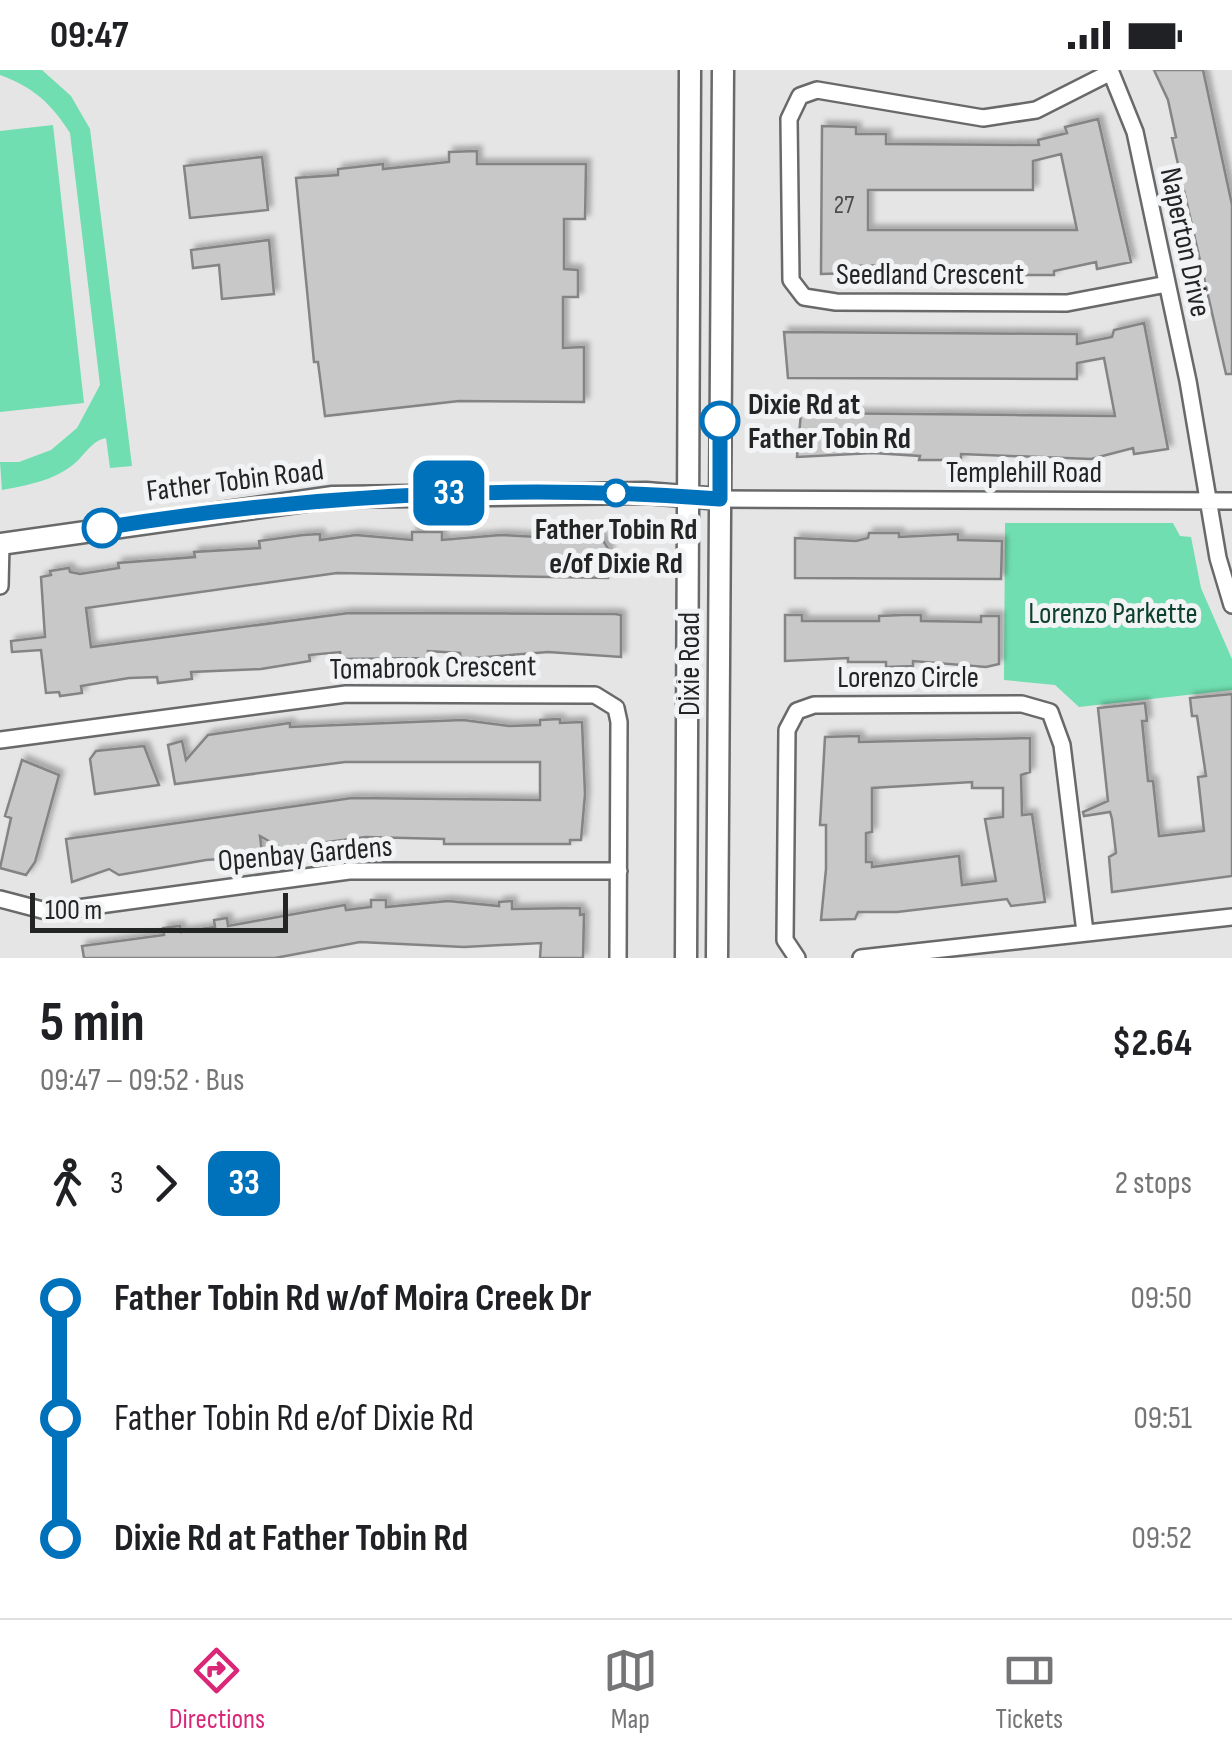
<!DOCTYPE html>
<meta charset="utf-8">
<style>
body{margin:0;font-family:"Sofia Sans Condensed",sans-serif;background:#f6f6f6;color:#202124;height:100vh;display:flex;flex-direction:column;font-size:38px;white-space:nowrap}
*{box-sizing:border-box;margin:0}
p{font-size:32px;color:#757577}
.icon{flex:none;width:55px;height:55px;fill:none;stroke:currentColor;stroke-width:2;stroke-linecap:round;stroke-linejoin:round}
.map{position:relative;height:888px;overflow:hidden}
.details{display:flex;flex-direction:column;background:#fff;flex:1}
.details>*{flex:none}
.badge{padding:0 20px;border-radius:15px;font-size:35px;line-height:65px}
.scale{position:absolute;left:30px;bottom:25px;width:258px;box-sizing:border-box;padding-left:10px;border:5px solid #232424;border-top:0;font-size:28px;line-height:35px;white-space:nowrap;color:#232424;-webkit-text-stroke:8px #f2f3f4;paint-order:stroke}
.map>.badge{position:absolute;translate:-50% -50%;box-shadow:0 0 0 5px #fff}
.legs{display:flex;align-items:center;gap:15px;height:110px;padding:0 40px;font-size:32px}
.legs p{margin-inline-start:auto}
.head{display:flex;align-items:center;justify-content:space-between;height:170px;padding:0 40px}
h1{font-size:55px;font-weight:700;line-height:75px}
ul{padding:0 40px;list-style:none}
li{display:flex;align-items:center;gap:35px;height:120px;font-size:38px}
li i{display:grid;place-items:center;width:15px;height:100%;margin:0 12px;background:currentColor}
li i::after{content:'';width:25px;height:25px;margin:-12px;border:8px solid;border-radius:50%;background:#fff}
li p{margin-inline-start:auto}
li:first-child i{background:linear-gradient(#0000 50%,currentColor 0)}
li:last-child i{background:linear-gradient(currentColor 50%,#0000 0)}
.status{display:flex;justify-content:space-between;align-items:center;height:70px;padding:0 50px;background:#fff;direction:ltr}
.status svg{height:28px;fill:currentColor}
.dock{display:flex;justify-content:space-around;align-items:center;height:140px;border-top:2px solid #e0e0e0;background:#fff;font-size:28px;color:#757577}
.dock a{display:grid;justify-items:center;gap:5px}
.dock .current{color:#db2777}
.map>svg:first-child{display:block}
.green{fill:#70deb0}
.building{fill:#c9c8c9;stroke:#858485;stroke-width:2.5;fill-rule:evenodd;filter:url(#shadow)}
.lines{fill:none;stroke-linecap:round;stroke-linejoin:round}
.street-casing{stroke:#68696a;stroke-width:20}
.secondary-casing{stroke:#68696a;stroke-width:25}
.street{stroke:#fff;stroke-width:15}
.secondary{stroke:#fff;stroke-width:20}
.line-1-casing{stroke:#fff;stroke-width:22}
.line-1{stroke:#0072bc;stroke-width:15}
.stop-1-dot{fill:#fff;stroke:#0072bc;stroke-width:5}
.labels{text-anchor:middle;stroke-width:10;stroke-linejoin:round;paint-order:stroke}
.number-label{font-size:25px;fill:#4c4d4d}
.street-label{font-size:30px;fill:#232424;stroke:#f2f3f4}
.stop-label{font-size:30px;font-weight:bold;fill:#232424;stroke:#f2f3f4;text-anchor:start}
.park-label{font-size:30px;fill:#0d402d;stroke:#f2f3f4}
</style>
<div class="status"><b>09:47</b><svg viewBox="0 0 49 12"><path d="M0 12V9h3v3zM5 12V6h3v6zM10 12V3h3v9zM15 12V0h3v12zM26 1h20v11H26zM47 4h2v5h-2z"/></svg></div>
<div class="map">
<svg width="1232" height="888" viewBox="0 0 1232 888">
<defs>
<filter id="shadow"><feDropShadow dx="4.5" dy="-4.5" stdDeviation="2.5" flood-color="#0004"/></filter>
</defs>
<rect width="100%" height="100%" fill="#e5e5e6"/>
<path class="green" d="M0 0H42L71 26 90 59 132 396 110 398 106 368C91 371 85 385 74 394 53 411 28 415 2 420L0 392H19L51 380 77 358 100 315 70 63C51 33 33 17 0 5Z
M53 55 84 333 0 342V61Z
M1005 453H1173L1180 466 1191 467 1201 518 1232 589V620L1079 637 1055 615 1004 610Z"/>
<path class="building" d="M1154 0H1203L1232 135V304H1226L1172 68 1176 67 1168 30Z
M1098 49 1131 192 1097 199 1096 192 1054 201V205H888V195L855 196V203L821 204 822 56 856 57V64H886V74L1039 75 1038 70 1067 63 1065 57ZM1061 84 1077 160H868V120H1033V91Z
M477 81V94H586L585 149H564V199L578 200V227H563V278L584 277V332L459 331 325 346 318 292H314L296 108 338 105V99L383 94V99L449 92V82Z
M262 87 268 140 190 148 184 96Z
M269 170 274 224 222 229 219 195 193 198 191 180Z
M1144 253 1168 379 1134 384 1133 378 1091 389 961 384V390H919L920 386 873 383 797 387 801 343 1115 346 1104 288 1077 293V309L788 308 784 262 1077 264V274L1112 267 1114 260Z
M412 462H442V470L501 465 594 470 599 464 609 480 608 508 337 503 86 538 91 577 349 543 615 544 621 545V587L548 582 461 589 460 583 428 581V588L341 589 340 582 309 585 310 591 261 599 191 602 192 609 158 613 157 607 129 608 81 616 82 623 60 626 59 622 46 623 41 580 12 582 11 571 45 567 41 507 51 505 50 501 69 498 70 502 80 504 119 498 118 493 195 487 194 482 260 478 259 471 303 465 320 464V470L356 465 412 470Z
M869 463H899V467L958 464V470L1002 471 1001 509 795 508V468L856 471 868 468Z
M785 545H802V551H879V546L903 545H921V551L981 552V546H999V594L986 597 913 591V596L886 597V592H848V588L785 591Z
M1232 624V806L1112 822 1109 787 1116 783 1112 749 1110 742 1084 746 1083 742 1108 731 1098 638 1145 633 1147 651H1142L1148 711H1153L1159 766 1204 761 1198 707 1206 706 1197 646H1192L1190 628Z
M560 649V653L582 652 585 724 581 770H570V774H444V769L366 767 281 778 260 766 262 783 249 787 206 790 119 805 109 799 72 812 66 769 352 728 540 730V692H345L175 714 168 675 182 671 186 690 208 665 290 653V657L463 650 509 656 540 655V650Z
M859 666V672L1030 668V702L1021 705 1022 745 1032 744 1045 832 1011 836 1007 829 897 842H858L855 849 821 850 826 799V755H820L825 667ZM972 712V718H1003V747L985 749 996 811 962 815 959 786 872 797V792H866V763L872 762V718Z
M144 676 159 715 95 724 90 689 96 681Z
M22 690 59 705 35 792 26 805 0 798 11 748 5 746Z
M371 830H386V837L448 831 499 836V832L512 831V839L580 838V845L584 844 583 888H540L541 873 464 877 360 872 275 888H84L82 876 164 865 163 858 180 856 181 862 215 857 214 850 227 848 228 856 345 835 346 840 371 837Z"/>
<g class="lines">
<g class="street-casing">
<path id="street" d="M1110 0 1135 62 1188 311 1218 488 1232 535
M1111 2 1036 40 983 48 817 20 800 26 789 49 791 210 804 227 836 232 1067 233 1167 214
M720 429 1232 431
M0 516 1 474
M0 670 346 624 595 625 616 638 619 652 618 888
M0 829 46 841 63 840 349 801H619
M797 888 785 870 787 660 797 641 814 635 1022 634 1050 642 1062 675 1085 862
M861 888 1232 847"/>
</g>
<g class="secondary-casing">
<path id="secondary" d="M0 474 333 427 646 423 720 429
M686 888 690 0
M717 888 723 0"/>
</g>
<use href="#street" class="street"/>
<use href="#secondary" class="secondary"/>
</g>
<g class="lines">
<g class="line-1-casing">
<path id="line-1" d="M102 458C307 425 512 413 720 429V351"/>
</g>
<use href="#line-1" class="line-1"/>
</g>
<g class="stop-1-dot">
<circle cx="720" cy="351" r="18"/>
<circle cx="616" cy="423" r="12"/>
<circle cx="102" cy="458" r="18"/>
</g>
<g class="labels">
<g class="number-label">
<text x="844" y="143">27</text>
</g>
<g class="street-label">
<text transform="translate(1186 172) rotate(78)" y="10">Naperton Drive</text>
<text x="930" y="214">Seedland Crescent</text>
<text x="1024" y="412">Templehill Road</text>
<text transform="translate(235 410) rotate(-7)" y="10">Father Tobin Road</text>
<text transform="translate(689 594) rotate(-90)" y="10">Dixie Road</text>
<text transform="translate(433 597) rotate(-1)" y="10">Tomabrook Crescent</text>
<text x="908" y="617">Lorenzo Circle</text>
<text transform="translate(305 783) rotate(-5)" y="10">Openbay Gardens</text>
</g>
<g class="stop-label">
<text x="748" y="344">Dixie Rd at<tspan x="748" dy="34">Father Tobin Rd</tspan></text>
<text x="616" y="469" text-anchor="middle">Father Tobin Rd<tspan x="616" dy="34">e/of Dixie Rd</tspan></text>
</g>
<g class="park-label">
<text x="1113" y="553">Lorenzo Parkette</text>
</g>
</g>
</svg>
<div class="scale">100 m</div>
<b class="badge" style="left:449px;top:423px;background:#0072bc;color:#fff">33</b>
</div>
<section class="details">
<div class="head"><div><h1>5 min</h1><p>09:47 – 09:52 · Bus</p></div><b>$2.64</b></div>
<div class="legs"><svg class="icon" aria-label="walk" viewBox="0 0 24 24"><circle cx="13" cy="4" r="2"/><path d="M13 8l-2 6 4 7M11 14l-3 7M7 12l3-4h3l4 4"/></svg>3<svg class="icon" aria-label="forward" viewBox="0 0 24 24"><path d="M9 5l7 7-7 7"/></svg><b class="badge" style="background:#0072bc;color:#fff">33</b><p>2 stops</p></div>
<ul>
<li><i style="color:#0072bc"></i><b>Father Tobin Rd w/of Moira Creek Dr</b><p>09:50</p></li>
<li><i style="color:#0072bc"></i><span>Father Tobin Rd e/of Dixie Rd</span><p>09:51</p></li>
<li><i style="color:#0072bc"></i><b>Dixie Rd at Father Tobin Rd</b><p>09:52</p></li>
</ul>
</section>
<nav class="dock">
<a class="current"><svg class="icon" aria-label="directions" viewBox="0 0 24 24"><path d="M12 3l9 9-9 9-9-9zM9 14v-3h6M13 9l2 2-2 2"/></svg>Directions</a>
<a><svg class="icon" aria-label="map" viewBox="0 0 24 24"><path d="M3 6l6-2 6 2 6-2v14l-6 2-6-2-6 2zM9 4v14M15 6v14"/></svg>Map</a>
<a><svg class="icon" aria-label="tickets" viewBox="0 0 24 24"><path d="M3 7h18v10H3zM15 7v10"/></svg>Tickets</a>
</nav>
